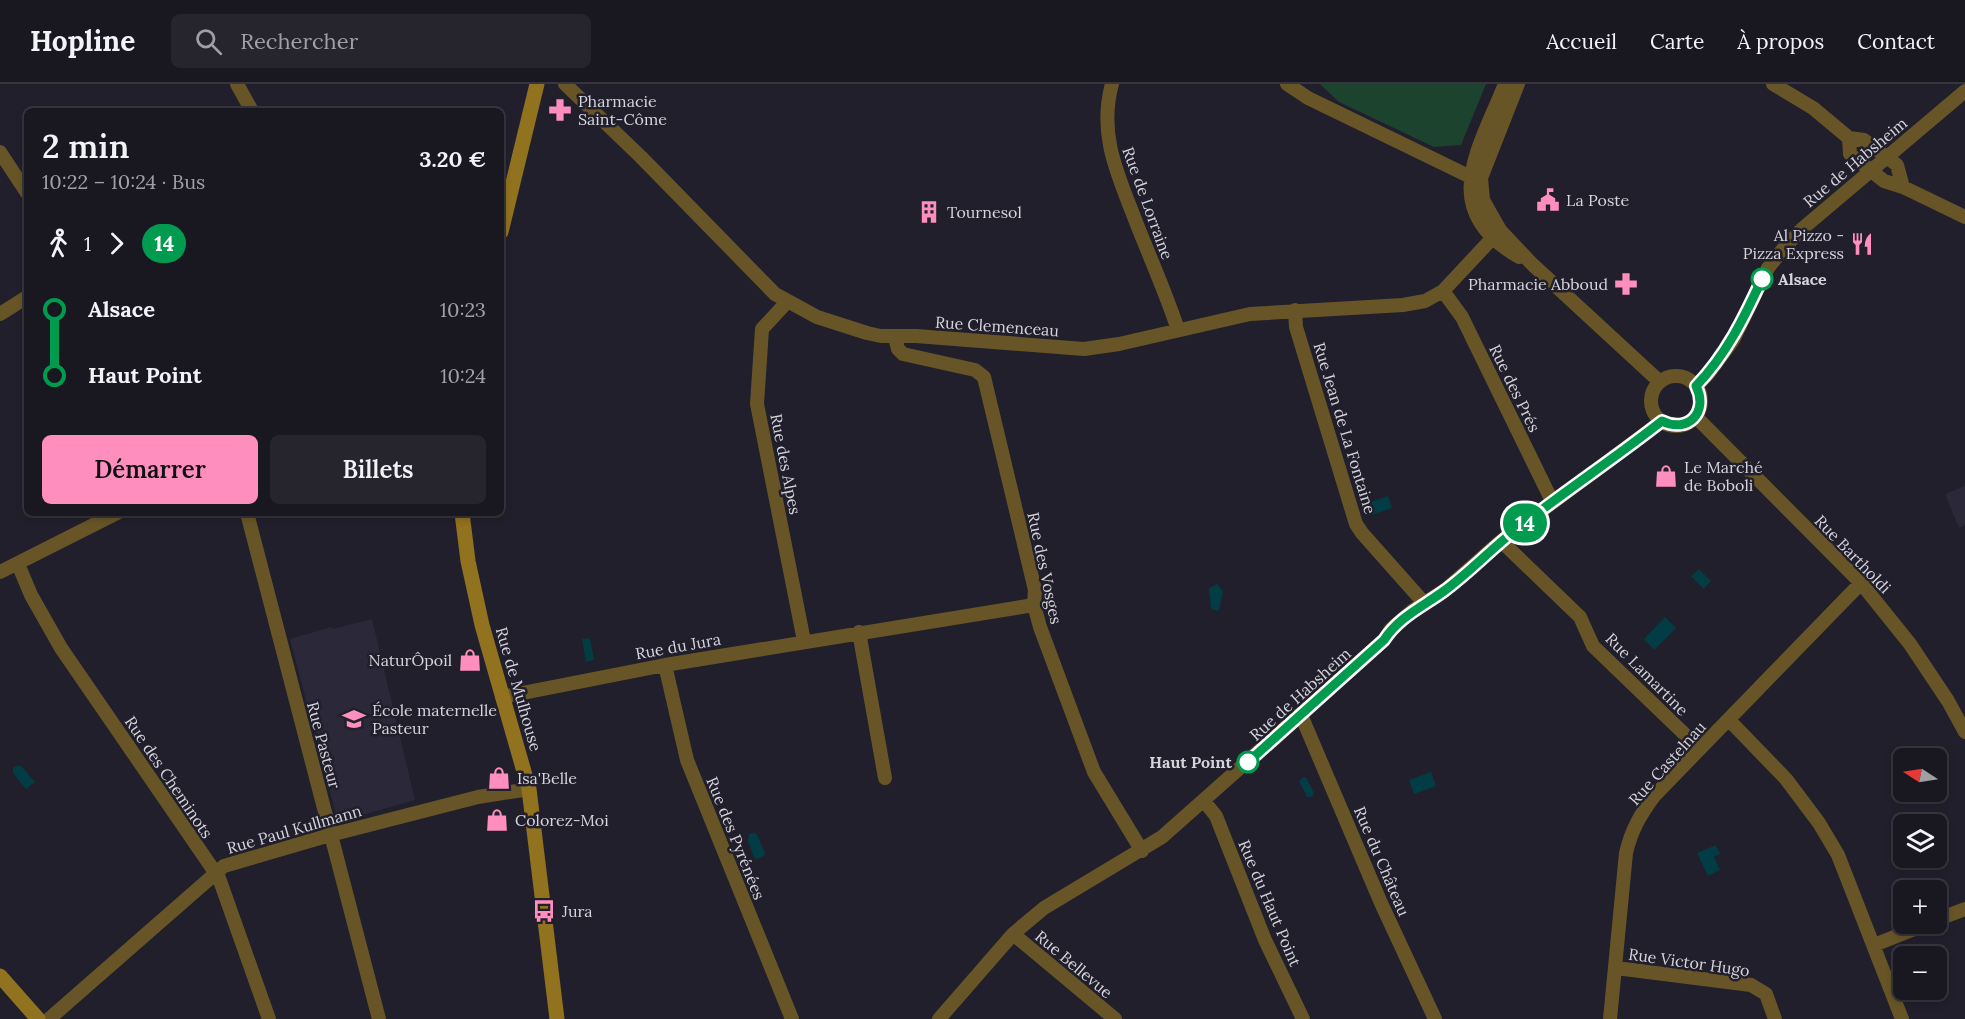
<!DOCTYPE html>
<html lang="fr">
<meta charset="utf-8">
<style>
body{margin:0;font-family:Lora,serif;background:#26242d;color:#f1f3f6;height:100vh;display:flex;flex-direction:column;font-size:22px;white-space:nowrap}
*{box-sizing:border-box;margin:0}
p{font-size:20px;color:#9f9fa5}
.icon{flex:none;width:33px;height:33px;fill:none;stroke:currentColor;stroke-width:2;stroke-linecap:round;stroke-linejoin:round}
.map{position:relative;flex:1;overflow:hidden}
.drawer{position:absolute;left:24px;top:24px;width:480px;height:408px;display:flex;flex-direction:column;background:#191720;border-radius:9px;box-shadow:0 3px 9px #0003,0 0 0 2px #37363e}
.drawer>*{flex:none}
.badge{padding:0 12px;border-radius:20px;font-size:21px;line-height:39px}
.needle{width:39px;rotate:282deg}
.tools{position:absolute;left:1893px;top:664px;display:grid;gap:12px}
.tools a{display:grid;place-items:center;width:54px;height:54px;border-radius:9px;background:#191720;box-shadow:0 3px 9px #0003,0 0 0 2px #37363e;font-size:30px}
.map>.badge{position:absolute;translate:-50% -50%;box-shadow:0 0 0 3px #fff}
.legs{display:flex;align-items:center;gap:9px;height:66px;padding:0 18px;font-size:20px}
.legs p{margin-inline-start:auto}
.head{display:flex;align-items:center;justify-content:space-between;height:102px;padding:0 18px}
h1{font-size:33px;font-weight:600;line-height:45px}
.cta{display:flex;gap:12px;margin-top:auto;padding:12px 18px}
.cta a{flex:1;height:69px;border-radius:9px;background:#fd8ebe;color:#111;font-size:24px;font-weight:600;line-height:69px;text-align:center}
.cta a+a{background:#26242d;color:#f1f3f6}
ul{padding:0 18px;list-style:none}
li{display:flex;align-items:center;gap:21px;height:66px;font-size:22px}
li i{display:grid;place-items:center;width:9px;height:100%;margin:0 8px;background:currentColor}
li i::after{content:'';width:15px;height:15px;margin:-8px;border:4px solid;border-radius:50%;background:#191720}
li p{margin-inline-start:auto}
li:first-child i{background:linear-gradient(#0000 50%,currentColor 0)}
li:last-child i{background:linear-gradient(currentColor 50%,#0000 0)}
header{display:flex;align-items:center;gap:36px;box-sizing:border-box;height:84px;padding:0 30px;background:#191720;border-bottom:2px solid #37363e}
header strong{font-size:28px}
nav{display:flex;gap:33px;margin-inline-start:auto;font-size:21px}
.search{width:420px;height:54px;background:#26242d;display:flex;align-items:center;gap:15px;box-sizing:border-box;padding:0 21px;border-radius:9px;color:#9f9fa5;font-size:22px}
.map>svg:first-child{display:block}
.built{fill:#2a2839}
.green{fill:#1c432e}
.water{fill:#023d45}
.lines{fill:none;stroke-linecap:round;stroke-linejoin:round}
.street{stroke:#685527;stroke-width:14}
.secondary{stroke:#91721f;stroke-width:15}
.line-1-casing{stroke:#fff;stroke-width:14}
.line-1{stroke:#009b4e;stroke-width:9}
.stop-1-dot{fill:#fff;stroke:#009b4e;stroke-width:3}
.labels{text-anchor:middle;stroke-width:5;stroke-linejoin:round;paint-order:stroke}
.poi-label{font-size:16px;fill:#d5d4dc;stroke:#211f2b;text-anchor:start}
.street-label{font-size:16px;fill:#d5d4dc;stroke:#211f2b}
.stop-label{font-size:16px;font-weight:bold;fill:#d5d4dc;stroke:#211f2b;text-anchor:start}
</style>
<header>
<strong>Hopline</strong>
<div class="search"><svg class="icon" aria-label="search" viewBox="0 0 24 24"><circle cx="10" cy="10" r="6"/><path d="M15 15l6 6"/></svg>Rechercher</div>
<nav><a>Accueil</a><a>Carte</a><a>À propos</a><a>Contact</a></nav>
</header>
<div class="map">
<svg width="1965" height="935" viewBox="0 0 1965 935">
<rect width="100%" height="100%" fill="#211f2b"/>
<path class="built" d="M1965 402V441L1959 444 1945 410Z
M372 535 415 716 338 738 290 555 331 543 333 545Z"/>
<path class="green" d="M1320 0H1486L1461 61 1434 63 1339 18Z"/>
<path class="water" d="M1388 412 1392 424 1372 431 1368 419Z
M1699 485 1711 497 1704 505 1691 492Z
M1217 500 1223 507 1219 527 1211 525 1209 504Z
M1665 533 1676 544 1654 566 1644 555Z
M590 554 594 576 586 578 582 555Z
M16 682H21L35 698 26 705 13 689V684Z
M1431 688 1436 702 1414 710 1409 696Z
M1303 693H1306L1314 709 1312 713H1307L1299 697Z
M754 749 757 751 765 769 764 772 757 775 754 774 748 756 749 750Z
M1716 761 1720 770 1714 773 1720 786 1708 792 1697 769Z"/>
<g class="lines">
<path class="street" d="M237 0 252 27
M565 0 641 73 775 210 817 233 867 249 881 252H916L1084 265 1119 260 1250 230 1403 221 1425 217 1443 207 1500 146
M1112 0C1098 51 1118 91 1136 138 1150 174 1166 209 1178 246
M1287 0 1308 14 1481 98
M1505 0C1478 67 1437 126 1519 173
M1518 0 1481 94 1483 116 1488 125 1500 146 1532 180 1660 298
M1773 0 1813 24 1849 54 1864 56 1897 81 1903 103
M1849 54 1850 70 1884 97 1903 103 1965 133
M0 68 27 109
M1443 207 1462 233 1552 417
M787 218 762 245 757 320 804 557
M1295 226 1296 243 1356 440 1362 449 1425 520
M0 230 27 213
M895 253 898 265 903 270 975 286 984 293 1035 506 1034 521 1040 543 1094 688 1142 767
M1651 317a25 25 0 1 1 50 0a25 25 0 1 1-50 0Z
M1696 302 1708 290 1733 256 1768 184 1783 165 1802 145 1965 7
M1696 333 1861 499 1910 560 1948 617 1965 648
M247 429 379 935
M1501 457 1580 533 1593 562 1700 665
M18 480 31 511 61 564 219 794 269 935
M0 488 117 429
M859 548 885 694
M665 581 687 676 792 935
M502 613 665 581 1034 521
M1301 631 1381 819 1435 935
M1729 636 1786 695 1819 739 1838 771 1902 935
M1204 717 1216 732 1265 856 1303 935
M1936 836 1965 825
M1013 850 1115 935
M1874 861 1927 840
M1616 884 1751 901 1766 910 1775 935
M49 935 224 782 330 751 478 713 529 705
M939 935 1013 850 1044 824 1162 753 1384 556 1391 545 1412 527 1445 506 1501 457 1662 337
M1610 935 1626 769C1631 747 1640 731 1654 712L1861 499"/>
<path class="secondary" d="M501 148 537 0
M462 429 468 477 482 541 529 705 557 935
M0 892 38 935"/>
</g>
<g class="lines">
<g class="line-1-casing">
<path id="line-1" d="M1248 678 1384 556C1399 533 1422 523 1444 507 1470 488 1492 464 1518 444 1565 407 1615 374 1662 337 1688 350 1709 328 1696 302 1726 271 1744 234 1762 195"/>
</g>
<use href="#line-1" class="line-1"/>
</g>
<defs>
<g id="pharmacy-bare" transform="scale(1.8)"><path d="M-2-6h4v4h4v4h-4v4h-4v-4h-4v-4h4Z" fill="#fd8ebe" stroke="#211f2b" stroke-width="2.5" paint-order="stroke"/></g>
<g id="civic-bare" transform="scale(1.8)"><path d="M-.6-6.5H3V-4.5H.6V-3L4-1V1h2V6H-6V1h2V-1L-.6-3ZM-1.2 2.5V6h2.4V2.5Z" fill="#fd8ebe" stroke="#211f2b" stroke-width="2.5" paint-order="stroke"/></g>
<g id="building-bare" transform="scale(1.8)"><path d="M-4-6H4V6H1V3H-1V6H-4ZM-2.5-4.3h1.7v1.8h-1.7ZM.8-4.3h1.7v1.8H.8ZM-2.5-1h1.7V.8h-1.7ZM.8-1h1.7V.8H.8Z" fill="#fd8ebe" stroke="#211f2b" stroke-width="2.5" paint-order="stroke"/></g>
<g id="restaurant-bare" transform="scale(1.8)"><path d="M-5-6h1v4h1v-4h1v4h1v-4h1v5L-1.5 .5V6h-2V.5L-5-1ZM5-6V6H3V1.5H1.5Q1.5-4 5-6Z" fill="#fd8ebe" stroke="#211f2b" stroke-width="2.5" paint-order="stroke"/></g>
<g id="shop-bare" transform="scale(1.8)"><path d="M-5-2.5h2.3a2.7 3.5 0 0 1 5.4 0H5L5.5 6h-11ZM-1.5-2.5h3a1.5 2.3 0 0 0-3 0Z" fill="#fd8ebe" stroke="#211f2b" stroke-width="2.5" paint-order="stroke"/></g>
<g id="school-bare" transform="scale(1.8)"><path d="M0-5L7-2L0 1L-7-2ZM-4 1L0 2.5L4 1V4Q0 6-4 4Z" fill="#fd8ebe" stroke="#211f2b" stroke-width="2.5" paint-order="stroke"/></g>
<g id="bus-bare" transform="scale(1.8)"><path d="M-5-6H5V4H4V6H2V4H-2V6H-4V4H-5ZM-3.5-4V0h7V-4ZM-3.5 1.2v1.5H-2V1.2ZM2 1.2v1.5H3.5V1.2Z" fill="#fd8ebe" stroke="#211f2b" stroke-width="2.5" paint-order="stroke"/></g>
</defs>
<g fill-rule="evenodd">
<use href="#pharmacy-bare" x="560" y="26"/>
<use href="#civic-bare" x="1548" y="116"/>
<use href="#building-bare" x="929" y="128"/>
<use href="#restaurant-bare" x="1862" y="160"/>
<use href="#pharmacy-bare" x="1626" y="200"/>
<use href="#shop-bare" x="1666" y="392"/>
<use href="#shop-bare" x="470" y="576"/>
<use href="#school-bare" x="354" y="635"/>
<use href="#shop-bare" x="499" y="694"/>
<use href="#shop-bare" x="497" y="736"/>
<use href="#bus-bare" x="544" y="827"/>
</g>
<g class="stop-1-dot">
<circle cx="1762" cy="195" r="10"/>
<circle cx="1248" cy="678" r="10"/>
</g>
<g class="labels">
<g class="poi-label">
<text x="578" y="23">Pharmacie<tspan x="578" dy="18">Saint-Côme</tspan></text>
<text x="1566" y="122">La Poste</text>
<text x="947" y="134">Tournesol</text>
<text x="1844" y="157" text-anchor="end">Al Pizzo -<tspan x="1844" dy="18">Pizza Express</tspan></text>
<text x="1608" y="206" text-anchor="end">Pharmacie Abboud</text>
<text x="1684" y="389">Le Marché<tspan x="1684" dy="18">de Boboli</tspan></text>
<text x="452" y="582" text-anchor="end">NaturÔpoil</text>
<text x="372" y="632">École maternelle<tspan x="372" dy="18">Pasteur</tspan></text>
<text x="517" y="700">Isa'Belle</text>
<text x="515" y="742">Colorez-Moi</text>
<text x="562" y="833">Jura</text>
</g>
<g class="street-label">
<text transform="translate(1855 78) rotate(-40)" y="6">Rue de Habsheim</text>
<text transform="translate(1148 119) rotate(70)" y="6">Rue de Lorraine</text>
<text transform="translate(997 242) rotate(4)" y="6">Rue Clemenceau</text>
<text transform="translate(1515 304) rotate(64)" y="6">Rue des Prés</text>
<text transform="translate(1345 344) rotate(73)" y="6">Rue Jean de La Fontaine</text>
<text transform="translate(786 380) rotate(79)" y="6">Rue des Alpes</text>
<text transform="translate(1853 470) rotate(46)" y="6">Rue Bartholdi</text>
<text transform="translate(1045 484) rotate(78)" y="6">Rue des Vosges</text>
<text transform="translate(678 562) rotate(-10)" y="6">Rue du Jura</text>
<text transform="translate(1647 590) rotate(45)" y="6">Rue Lamartine</text>
<text transform="translate(519 605) rotate(74)" y="6">Rue de Mulhouse</text>
<text transform="translate(1300 610) rotate(-42)" y="6">Rue de Habsheim</text>
<text transform="translate(324 661) rotate(75)" y="6">Rue Pasteur</text>
<text transform="translate(1667 679) rotate(-48)" y="6">Rue Castelnau</text>
<text transform="translate(169 693) rotate(56)" y="6">Rue des Cheminots</text>
<text transform="translate(294 745) rotate(-16)" y="6">Rue Paul Kullmann</text>
<text transform="translate(736 754) rotate(68)" y="6">Rue des Pyrénées</text>
<text transform="translate(1382 777) rotate(67)" y="6">Rue du Château</text>
<text transform="translate(1270 819) rotate(67)" y="6">Rue du Haut Point</text>
<text transform="translate(1689 878) rotate(8)" y="6">Rue Victor Hugo</text>
<text transform="translate(1074 880) rotate(40)" y="6">Rue Bellevue</text>
</g>
<g class="stop-label">
<text x="1778" y="201">Alsace</text>
<text x="1232" y="684" text-anchor="end">Haut Point</text>
</g>
</g>
</svg>
<div class="tools">
<a><svg class="needle" viewBox="-14 -14 28 28"><path d="M0-13l5 13h-10z" fill="#e53935"/><path d="M0 13l5-13h-10z" fill="#9f9fa5"/></svg></a>
<a><svg class="icon" aria-label="layers" viewBox="0 0 24 24"><path d="M12 4l9 5-9 5-9-5zM3 14l9 5 9-5"/></svg></a>
<a>+</a>
<a>−</a>
</div>
<b class="badge" style="left:1525px;top:439px;background:#009b4e;color:#fff">14</b>
<section class="drawer">
<div class="head"><div><h1>2 min</h1><p>10:22 – 10:24 · Bus</p></div><b>3.20 €</b></div>
<div class="legs"><svg class="icon" aria-label="walk" viewBox="0 0 24 24"><circle cx="13" cy="4" r="2"/><path d="M13 8l-2 6 4 7M11 14l-3 7M7 12l3-4h3l4 4"/></svg>1<svg class="icon" aria-label="forward" viewBox="0 0 24 24"><path d="M9 5l7 7-7 7"/></svg><b class="badge" style="background:#009b4e;color:#fff">14</b></div>
<ul>
<li><i style="color:#009b4e"></i><b>Alsace</b><p>10:23</p></li>
<li><i style="color:#009b4e"></i><b>Haut Point</b><p>10:24</p></li>
</ul>
<div class="cta"><a>Démarrer</a><a>Billets</a></div>
</section>
</div>
